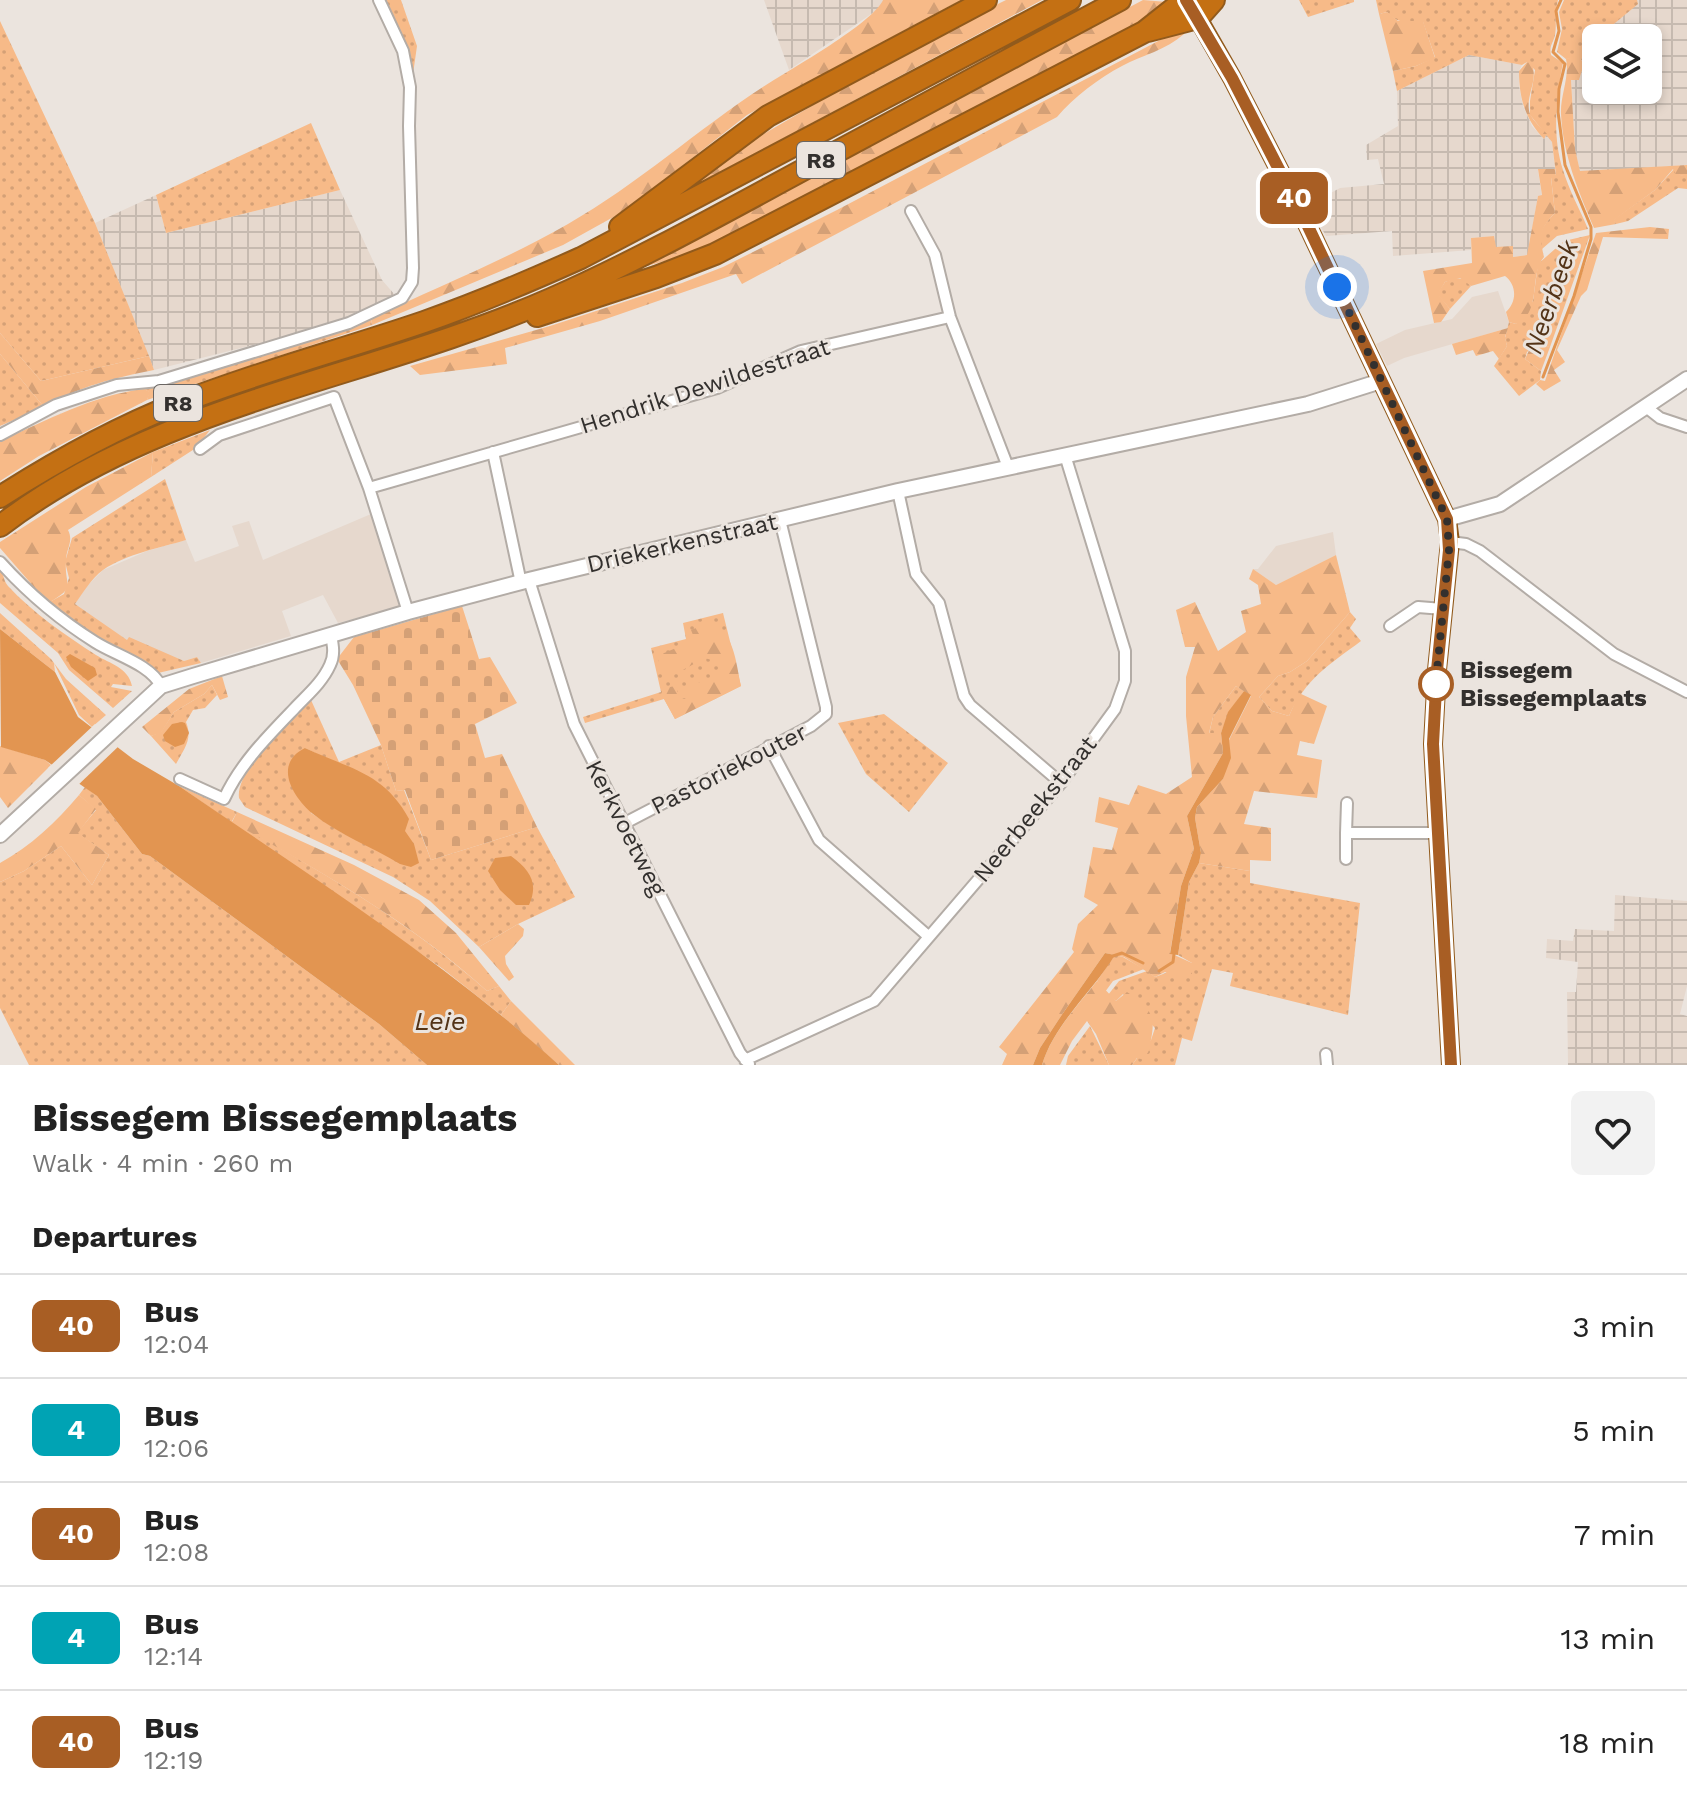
<!DOCTYPE html>
<meta charset="utf-8">
<style>
body{margin:0;font-family:"Work Sans",sans-serif;background:#f2f2f2;color:#222;height:100vh;display:flex;flex-direction:column;font-size:30px;white-space:nowrap}
*{box-sizing:border-box;margin:0}
p{font-size:26px;color:#767676}
.icon{flex:none;width:44px;height:44px;fill:none;stroke:currentColor;stroke-width:2;stroke-linecap:round;stroke-linejoin:round}
.map{position:relative;height:1065px;overflow:hidden}
.panel{display:flex;flex-direction:column;background:#fff;flex:1}
.panel>*{flex:none}
.badge{padding:0 16px;border-radius:12px;font-size:28px;line-height:52px}
.tools{position:absolute;left:1582px;top:24px;display:grid;gap:16px}
.tools a{display:grid;place-items:center;width:80px;height:80px;border-radius:12px;background:#fff;box-shadow:0 4px 12px #0003;font-size:40px}
.you{position:absolute;width:40px;height:40px;margin:-20px;border:6px solid #fff;border-radius:50%;background:#1a73e8;box-shadow:0 0 0 12px #1a73e833}
.map>.badge{position:absolute;translate:-50% -50%;box-shadow:0 0 0 4px #fff}
h2{padding:0 32px;font-size:30px;line-height:72px}
.round{display:grid;place-items:center;flex:none;width:84px;height:84px;border-radius:12px;background:#f2f2f2}
.headline{display:flex;align-items:center;justify-content:space-between;height:136px;padding:0 32px}
h1{font-size:38px;font-weight:700;line-height:60px}
ul{padding:0;list-style:none}
li{display:flex;align-items:center;gap:24px;height:104px;padding:0 32px;border-top:2px solid #e0e0e0}
li div{flex:1}
li b{display:block;font-size:30px}
li em{font-style:normal}
li .badge{min-width:88px;font-weight:700;text-align:center}
.map>svg:first-child{display:block}
.built{fill:#e6d8cd}
.industrial{fill:url(#industrial-grid)}
.green{fill:url(#green-dots);fill-rule:evenodd}
.forest{fill:url(#forest-firs)}
.cemetery{fill:url(#cemetery-stones)}
.water{fill:#e29551}
.pier{fill:#ebe4de}
.lines{fill:none;stroke-linecap:round;stroke-linejoin:round}
.stream{stroke:#e29551;stroke-width:3}
.street-casing{stroke:#b3aca6;stroke-width:14}
.secondary-casing{stroke:#b3aca6;stroke-width:18}
.primary-casing{stroke:#915a1c;stroke-width:20}
.highway-casing{stroke:#915a1c;stroke-width:24}
.street{stroke:#fff;stroke-width:10}
.secondary{stroke:#fff;stroke-width:14}
.primary{stroke:#dca971;stroke-width:16}
.highway{stroke:#c47013;stroke-width:20}
.line-casing{stroke:#fff;stroke-width:18}
.line{stroke:#a85e24;stroke-width:12}
.walk{stroke:#33302e;stroke-width:8;stroke-dasharray:0 14.4}
.stop-dot{fill:#fff;stroke:#a85e24;stroke-width:4}
.labels{text-anchor:middle;stroke-width:6;stroke-linejoin:round;paint-order:stroke}
.shield{fill:#ebe4de;stroke:#6a6663;stroke-width:2}
.shield-label{font-size:22px;font-weight:bold;fill:#33302e}
.street-label{font-size:24px;fill:#33302e;stroke:#ebe4de}
.stop-label{font-size:24px;font-weight:bold;fill:#33302e;stroke:#ebe4de;text-anchor:start}
.water-label{font-size:26px;font-style:italic;fill:#533317;stroke:#ebe4de}
</style>
<div class="map">
<svg width="1687" height="1065" viewBox="0 0 1687 1065">
<defs>
<pattern id="industrial-grid" width="8" height="8" patternUnits="userSpaceOnUse" patternTransform="scale(2)"><rect width="8" height="8" fill="#e6d8cd"/><path d="M0 4h8M4 0v8" fill="none" stroke="#c6bab0"/></pattern>
<pattern id="green-dots" width="8" height="8" patternUnits="userSpaceOnUse" patternTransform="scale(2)"><rect width="8" height="8" fill="#f7ba88"/><path d="M2 2h.1M6 6h.1" fill="none" stroke="#d4a076" stroke-width="1.8" stroke-linecap="round"/></pattern>
<pattern id="forest-firs" width="22" height="20" patternUnits="userSpaceOnUse" patternTransform="scale(2)"><rect width="22" height="20" fill="#f7ba88"/><path d="M5 1l3.5 6h-7zM16 11l3.5 6h-7z" fill="#d4a076"/></pattern>
<pattern id="cemetery-stones" width="16" height="16" patternUnits="userSpaceOnUse" patternTransform="scale(2)"><rect width="16" height="16" fill="#f7ba88"/><path d="M2 7V4a2 2 0 0 1 4 0v3zM10 15v-3a2 2 0 0 1 4 0v3z" fill="#d4a076"/></pattern>
</defs>
<rect width="100%" height="100%" fill="#ebe4de"/>
<path class="built" d="M1498 291 1509 322 1508 328 1404 358 1387 366 1376 344 1405 330 1452 319 1472 297Z
M371 514 403 606 338 623 323 595 282 611 291 636 201 663 197 657 184 661 127 641 74 605 87 586 103 570 147 551 186 540 195 562 239 546 232 526 249 521 263 560Z
M1333 532 1336 555 1276 585 1253 569H1258L1276 546Z"/>
<path class="industrial" d="M764 0H883L880 8 789 70Z
M1637 0H1687V165L1580 172 1575 149 1571 80H1579L1584 64 1596 66V90H1648V38H1605L1609 28 1637 4Z
M1469 55 1522 65 1519 71V86L1523 106 1532 126 1544 139 1547 134 1552 142 1555 169 1538 170 1542 196H1538L1528 255 1513 257V247L1495 248 1494 236 1471 238V250L1393 256 1392 231 1326 236 1308 205 1340 188 1384 184 1378 159 1367 160 1366 145 1398 126 1397 91Z
M340 190 382 280 395 295 321 328 154 370 95 223 156 195 166 233Z
M1615 895 1687 901V986L1680 1014 1687 1016V1065H1568L1567 992H1576L1578 962 1546 958 1547 939 1573 941 1575 929 1614 931Z"/>
<path class="green" d="M384 0H401L417 46 413 74 410 59Z
M1299 0H1354V2L1308 17Z
M1376 0H1558C1554 14 1557 23 1555 35 1553 44 1549 45 1551 55L1563 63C1556 96 1552 138 1563 170 1569 190 1580 210 1588 229L1557 236 1542 249C1537 233 1544 224 1555 213L1551 177 1556 175 1552 142 1530 115V101L1535 70 1527 62 1522 65 1469 55 1397 91 1393 71 1416 66 1435 57 1423 22C1409 23 1397 24 1387 12L1379 14Z
M1564 0H1637L1638 4 1609 28 1605 38H1596V66L1584 64 1580 58 1566 59 1557 52 1562 29 1559 12Z
M0 21 95 223 149 356 41 381 0 333Z
M311 123 340 190 166 233 156 195Z
M1674 169 1680 175 1687 176V189L1678 188 1628 221 1616 224 1613 220 1655 190Z
M1590 235 1550 347 1538 343 1527 352 1525 359 1541 371 1540 380 1519 396 1494 366 1507 346 1505 338 1509 322 1516 324 1533 301 1538 264 1564 241Z
M1455 278 1464 279 1471 286 1450 309 1437 294 1445 282Z
M371 319 372 325 147 400 149 392 144 389 193 377Z
M0 354 44 407 0 426Z
M210 430 196 448 151 477 153 452Z
M165 479 186 540C160 548 126 554 103 570 91 579 83 593 75 604L127 640 129 637 184 661 197 657 201 663 158 673 148 664 95 636 48 603 64 594 69 578 65 562 72 538Z
M0 571C5 576 3 580 8 586 33 613 65 635 96 655 110 664 128 667 132 686L113 684 111 687 132 691 113 708 69 670 58 653 0 603Z
M1350 612 1356 619 1350 628 1361 641C1329 665 1306 678 1289 716L1272 711 1259 697 1278 676 1290 672 1307 661Z
M0 613 51 659 66 679 106 715 92 727 79 715 54 663 55 672 0 629Z
M723 613 741 686 675 719 664 699 585 723 583 717 661 692 651 648 686 639 683 623Z
M212 685 217 695 205 708 193 710 186 722C193 739 184 749 176 764L151 736 161 732 174 712 204 694Z
M1236 686 1244 691 1229 712 1221 733 1209 734 1213 717Z
M311 700 339 762 381 745 396 791 404 790 431 860 537 827 575 897 518 924 479 947 430 901 393 877 245 807 239 798C235 769 292 721 311 700ZM305 748 325 758 370 845 344 834 311 813Z
M884 714 948 763 909 812 866 774 838 723Z
M179 786 237 812 232 821C322 872 410 922 487 991L499 986 511 1001 501 1015 443 969Z
M85 787 97 796 142 854 150 856 379 1024 427 1065H29L0 1008V882L24 871 61 846 92 885 109 855 77 833 96 810 79 795Z
M1199 863 1250 871V883L1360 903 1348 1015 1230 986 1233 973 1212 969 1192 1041 1182 1038 1175 1065H1132L1151 1040 1155 1028 1123 994 1116 1001 1108 995 1119 981 1147 971 1155 977 1192 963 1178 955 1189 882Z
M1115 955 1123 957 1144 969 1113 981 1105 992 1097 981Z
M1090 1026 1109 1065H1066L1068 1056Z"/>
<path class="forest" d="M883 0H961L747 115 626 210 563 245 372 325 371 319C436 287 504 261 568 224 638 184 698 129 766 85 791 69 873 23 883 0Z
M1006 0H1042L687 190 750 142 923 41Z
M1143 0 1167 2 1161 11 812 198 696 252 640 268Z
M1387 12 1398 21H1423L1435 58 1416 66 1393 71 1379 14Z
M1181 29 1184 34C1166 50 1143 55 1122 66 1099 78 1074 97 1057 117L742 284 736 274 600 321 505 348 507 364 420 375 410 366 550 326 682 283 723 267 837 210Z
M1574 57 1580 58 1584 64 1579 80H1571L1575 149 1580 171 1687 165V177L1676 174 1673 169 1655 190 1614 220 1616 224 1594 228C1578 190 1563 155 1561 114 1560 96 1570 76 1566 59Z
M1527 62 1531 63C1540 79 1524 97 1530 114 1533 121 1542 128 1547 134L1544 139C1525 119 1519 98 1519 71Z
M1538 169H1555L1556 176 1551 178 1555 213C1540 228 1539 236 1544 257 1528 276 1543 312 1516 324L1509 322 1506 312C1517 302 1517 285 1505 276L1471 286 1460 278 1445 282 1438 294 1450 309 1441 322 1434 323 1423 271 1472 263 1471 238 1494 236 1496 247 1513 246V257L1527 255 1538 196 1542 195Z
M1650 227 1669 229 1668 239 1603 237 1587 290 1581 296 1557 350 1565 362 1554 370 1561 381 1544 391 1536 384 1540 380 1545 381 1596 233Z
M1508 328 1505 337 1507 346 1499 359 1493 351 1476 356 1473 350 1456 355 1452 344Z
M0 333 41 381 149 356 154 370C114 378 80 386 44 407L0 354Z
M1538 343 1550 347 1541 371 1525 359 1531 346Z
M144 389 150 392 147 400 39 456 0 481V441C46 421 93 395 144 389Z
M153 452 151 477 68 530C74 542 66 548 66 561 64 587 78 586 48 603L0 548V542L86 487Z
M1336 555 1350 612 1307 661 1290 672 1278 676 1259 697 1272 711 1289 716 1299 693 1327 706 1314 744 1300 741 1297 755 1322 760 1317 798 1254 791 1244 824 1271 828V861L1250 860V871L1199 863 1201 853 1195 818 1197 807 1223 779 1229 740 1251 696 1236 686 1213 717 1209 733H1221L1223 753 1187 816 1194 849 1181 886 1170 953 1192 963V975L1182 981 1165 972 1155 977 1124 957 1105 953 1061 1016 1040 1048 1033 1065H1002L1007 1054 999 1047 1074 952 1072 949 1078 924 1098 905 1084 897 1093 847 1112 850 1118 828 1095 822 1099 797 1129 805 1138 785 1166 794 1192 777 1186 716V677L1195 647H1185L1176 610 1195 602 1218 651 1246 632 1241 611 1261 604 1258 585 1249 579 1253 569 1276 585Z
M706 624C734 625 736 664 741 686L675 719 664 699 670 687 675 686 681 699H686L692 686 700 682 713 681 720 674 718 662 705 658 664 680 657 656 695 640 691 630Z
M222 676 228 697 220 700 212 685 204 694 174 712 161 733 151 736 142 727 189 689Z
M0 746 45 760 51 765 8 808 0 797Z
M79 795 96 809 78 833 109 855 92 885 61 846 24 871 0 882V863C31 846 56 822 79 795Z
M237 812 354 865 419 900 456 933 499 986 487 991C409 921 323 873 232 822Z
M518 924 524 929 523 936 505 956 506 964 514 977 509 981 479 947Z
M1097 981 1116 1001 1127 992C1160 1014 1154 1022 1148 1056L1145 1060 1137 1058 1132 1065H1109L1096 1034 1087 1021 1072 1041 1060 1065H1042C1051 1034 1077 1006 1097 981Z
M511 1001 575 1065H559L501 1015Z"/>
<path class="cemetery" d="M462 606 479 659 490 657 517 703 475 724 485 758 502 754 537 827 431 860 405 790 396 791 381 745 353 685 337 659 354 637Z"/>
<path class="water" d="M0 629 55 672 78 717 133 759 179 786C309 875 443 960 559 1065H427L379 1024 150 856 142 854 97 796 45 760 1 747Z
M70 654 95 668 97 675 88 681 71 667 66 657Z
M1244 691 1251 695 1229 739 1231 758 1223 779 1197 807 1195 818 1201 853 1199 863 1189 882 1178 955 1170 954 1181 886 1194 849 1187 816 1223 753 1221 733 1228 712Z
M182 722 185 723 189 733 184 744 175 747 165 741 163 735 172 724Z
M305 748C349 769 384 772 409 819L405 831 414 844 419 863 411 867 400 864C372 847 338 834 313 814 292 796 273 764 305 748Z
M511 856C530 870 539 883 529 905H516L500 890 488 871 495 858Z
M1105 953 1115 955C1093 991 1054 1024 1042 1065H1033L1040 1048 1061 1016Z"/>
<path class="pier" d="M95 724 121 744 75 788 48 768Z"/>
<g class="lines">
<path class="stream" d="M1543 377 1574 296 1591 239V227L1565 165 1558 112 1559 89 1565 64 1553 52 1559 31 1556 11 1561 0
M1113 956 1122 953 1143 963
M1159 971 1173 962 1174 954"/>
<g class="street-casing">
<path id="street" d="M911 211 935 255 950 317 1008 467
M1646 407 1660 418 1687 427
M0 435 56 405 117 385 159 381 349 323 402 298 412 282 413 268 409 126 410 87 403 51 379 0
M200 449 219 435 334 397 369 488 408 612
M493 452 521 583
M369 488 717 388 801 351 950 317
M898 491 916 574 939 603 964 696 970 705 1061 783
M1450 542 1466 544 1480 551 1614 654 1687 692
M0 562C28 593 60 620 95 642 115 655 150 664 161 686
M529 580 574 724 740 1053 749 1064
M1390 626 1418 607 1443 609
M769 746 819 840 928 936
M180 779 224 799C240 764 267 737 294 709 306 696 322 683 330 665 335 655 333 645 331 635
M1347 803 1346 833H1437
M623 824 811 726 826 714V707L780 520
M1346 859V833
M1326 1054 1327 1065
M745 1060 874 1001 1061 783 1115 709 1125 681V651L1065 455"/>
</g>
<g class="secondary-casing">
<path id="secondary" d="M1447 519 1500 504 1687 379
M0 835 161 686 193 676 408 612 529 580 898 491 1308 404 1381 381"/>
</g>
<g class="primary-casing">
<path id="primary" d="M1192 8 1232 78 1305 220 1447 519 1450 542 1437 670 1433 744 1451 1065"/>
</g>
<g class="highway-casing">
<path id="highway" d="M1148 31 1198 18 1214 0
M620 227 768 116 986 0
M537 316 656 277 715 254 1144 32 1173 9 1191 0
M0 497C55 462 116 428 177 404 258 372 342 350 424 322 478 303 530 281 581 258L1070 0
M0 526C162 402 369 379 551 299 646 257 737 205 829 156 926 103 1023 52 1120 0"/>
</g>
<use href="#street" class="street"/>
<use href="#secondary" class="secondary"/>
<use href="#primary" class="primary"/>
<use href="#highway" class="highway"/>
</g>
<g class="lines">
<g class="line-casing">
<path id="line" d="M1186 0 1232 78 1305 220 1447 519 1449 550 1437 670 1433 744 1451 1065"/>
</g>
<use href="#line" class="line"/>
<path class="walk" d="M1337 287 1447 519 1449 550 1435 691 1436 684"/>
</g>
<circle class="stop-dot" cx="1436" cy="684" r="16"/>
<g class="labels">
<g class="shield">
<rect x="797" y="142" width="48" height="36" rx="6"/>
<rect x="154" y="385" width="48" height="36" rx="6"/>
</g>
<g class="shield-label">
<text x="821" y="168">R8</text>
<text x="178" y="411">R8</text>
</g>
<g class="street-label">
<text transform="translate(705 386) rotate(-18)" y="8">Hendrik Dewildestraat</text>
<text transform="translate(682 543) rotate(-13)" y="8">Driekerkenstraat</text>
<text transform="translate(729 769) rotate(-27)" y="8">Pastoriekouter</text>
<text transform="translate(1035 809) rotate(-51)" y="8">Neerbeekstraat</text>
<text transform="translate(626 828) rotate(63)" y="8">Kerkvoetweg</text>
</g>
<g class="stop-label">
<text x="1460" y="678">Bissegem<tspan x="1460" dy="28">Bissegemplaats</tspan></text>
</g>
<g class="water-label">
<text transform="translate(1551 297) rotate(-71)" y="9">Neerbeek</text>
<text x="440" y="1030">Leie</text>
</g>
</g>
</svg>
<div class="tools">
<a><svg class="icon" aria-label="layers" viewBox="0 0 24 24"><path d="M12 4l9 5-9 5-9-5zM3 14l9 5 9-5"/></svg></a>
</div>
<div class="you" style="left:1337px;top:287px"></div>
<b class="badge" style="left:1294px;top:198px;background:#a85e24;color:#fff">40</b>
</div>
<section class="panel">
<div class="headline"><div><h1>Bissegem Bissegemplaats</h1><p>Walk · 4 min · 260 m</p></div><a class="round"><svg class="icon" aria-label="heart" viewBox="0 0 24 24"><path d="M12 20l-8-8c-3-5 5-10 8-4 3-6 11-1 8 4z"/></svg></a></div>
<h2>Departures</h2>
<ul>
<li><span class="badge" style="background:#a85e24;color:#fff">40</span><div><b>Bus</b><p>12:04</p></div><em>3 min</em></li>
<li><span class="badge" style="background:#00a3b4;color:#fff">4</span><div><b>Bus</b><p>12:06</p></div><em>5 min</em></li>
<li><span class="badge" style="background:#a85e24;color:#fff">40</span><div><b>Bus</b><p>12:08</p></div><em>7 min</em></li>
<li><span class="badge" style="background:#00a3b4;color:#fff">4</span><div><b>Bus</b><p>12:14</p></div><em>13 min</em></li>
<li><span class="badge" style="background:#a85e24;color:#fff">40</span><div><b>Bus</b><p>12:19</p></div><em>18 min</em></li>
</ul>
</section>
